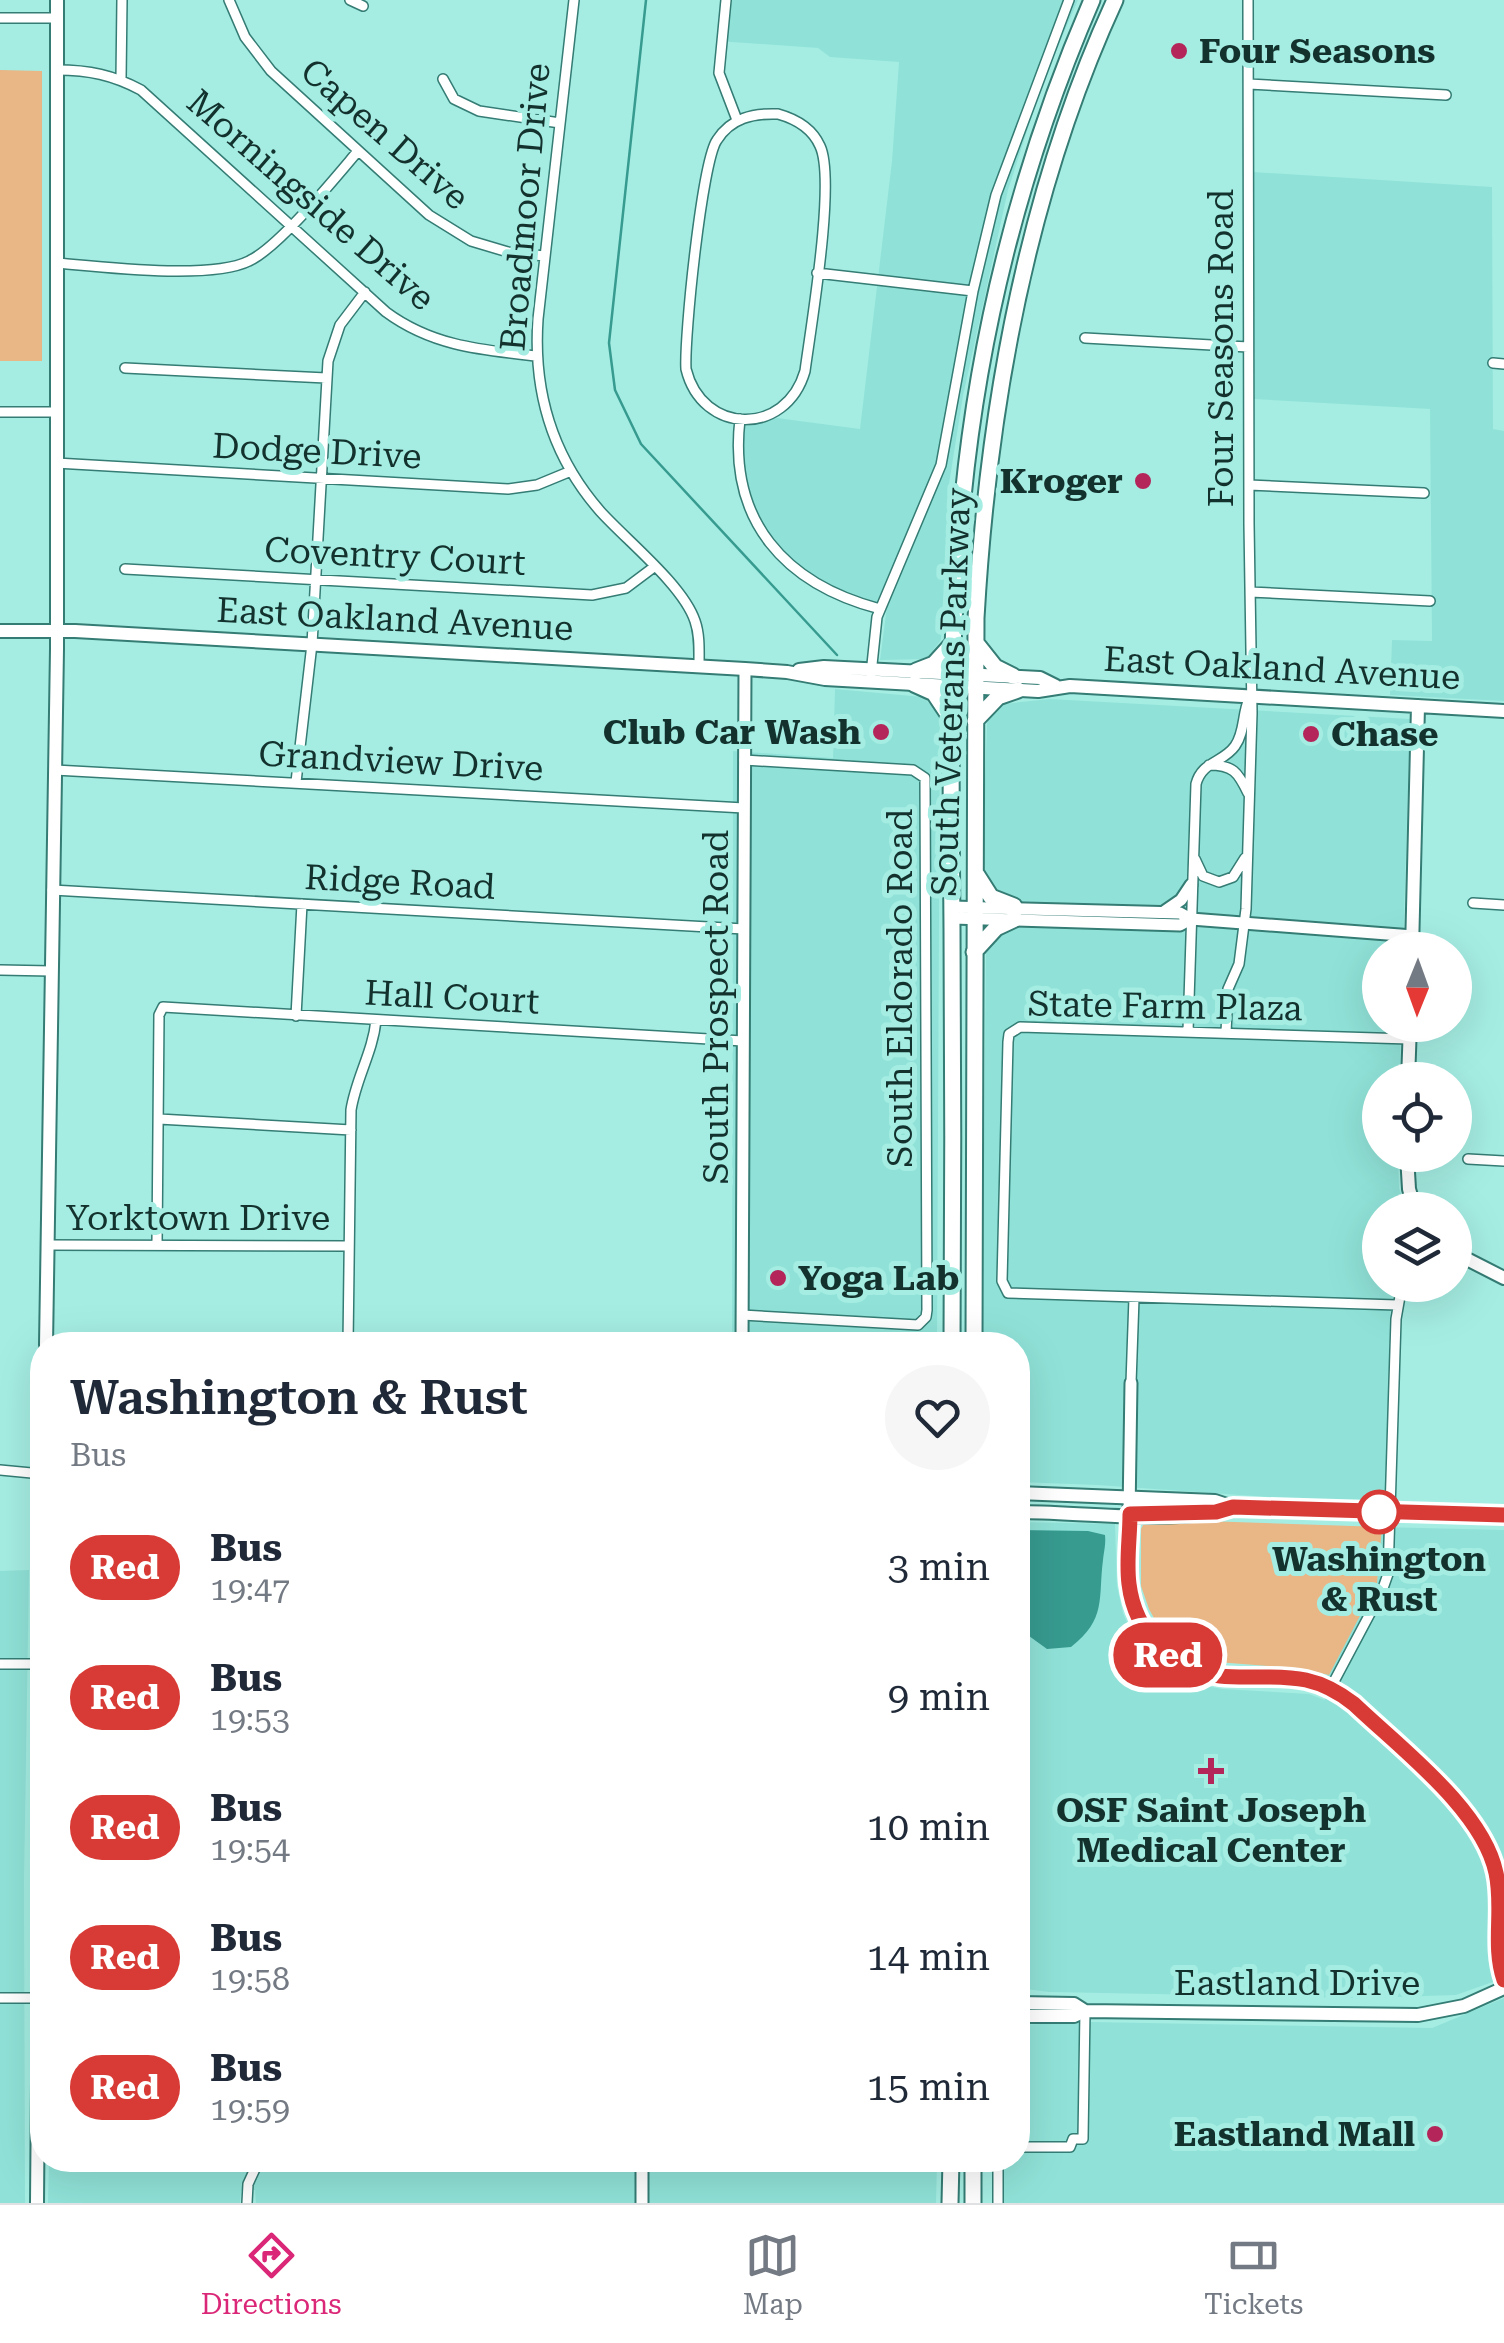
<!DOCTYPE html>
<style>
body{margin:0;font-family:"Roboto Serif",serif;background:#f6f6f7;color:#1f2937;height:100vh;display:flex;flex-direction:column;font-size:38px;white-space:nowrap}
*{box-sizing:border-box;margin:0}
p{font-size:32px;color:#747a83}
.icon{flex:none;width:55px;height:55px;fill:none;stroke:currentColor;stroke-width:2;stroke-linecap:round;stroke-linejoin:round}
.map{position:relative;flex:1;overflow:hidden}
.sheet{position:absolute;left:30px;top:1332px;width:1000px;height:840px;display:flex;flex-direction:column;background:#fff;border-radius:40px;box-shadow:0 10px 40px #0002}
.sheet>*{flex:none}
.badge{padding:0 20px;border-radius:32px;font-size:35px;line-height:65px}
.needle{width:65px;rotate:181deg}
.fabs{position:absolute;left:1362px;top:932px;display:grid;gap:20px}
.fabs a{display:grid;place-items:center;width:110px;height:110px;border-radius:50%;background:#fff;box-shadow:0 10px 40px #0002;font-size:50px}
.map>.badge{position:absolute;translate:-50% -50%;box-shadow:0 0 0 5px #fff}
.round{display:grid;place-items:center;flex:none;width:105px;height:105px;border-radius:52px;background:#f6f6f7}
.headline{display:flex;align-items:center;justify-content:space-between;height:170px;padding:0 40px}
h1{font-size:48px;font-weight:600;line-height:75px}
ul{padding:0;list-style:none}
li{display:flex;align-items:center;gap:30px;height:130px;padding:0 40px}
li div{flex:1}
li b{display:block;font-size:38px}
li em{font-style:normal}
li .badge{min-width:110px;font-weight:700;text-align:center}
.dock{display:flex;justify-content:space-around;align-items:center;height:140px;border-top:2px solid #e0e1e3;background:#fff;font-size:28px;color:#747a83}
.dock a{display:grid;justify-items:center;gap:5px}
.dock .active{color:#db2777}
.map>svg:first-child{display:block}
.built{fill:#90e2d8}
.green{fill:#e9b685}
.water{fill:#379b90}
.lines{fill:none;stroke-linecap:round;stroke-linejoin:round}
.stream{stroke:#379b90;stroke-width:2.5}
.minor-casing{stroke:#347c74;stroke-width:12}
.tertiary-casing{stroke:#347c74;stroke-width:15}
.secondary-casing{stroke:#347c74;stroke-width:16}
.trunk-casing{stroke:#347c74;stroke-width:19}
.minor{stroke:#fff;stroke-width:9}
.tertiary{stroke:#fff;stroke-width:11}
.secondary{stroke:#fff;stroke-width:12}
.trunk{stroke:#fff;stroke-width:15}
.line-casing{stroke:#fff;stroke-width:22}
.line{stroke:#d83b35;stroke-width:15}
.poi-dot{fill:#b4265a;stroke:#a5ede3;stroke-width:4}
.stop-dot{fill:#fff;stroke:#d83b35;stroke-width:5}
.labels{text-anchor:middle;stroke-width:10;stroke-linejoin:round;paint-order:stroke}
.poi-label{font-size:35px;font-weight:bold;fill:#13312d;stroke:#a5ede3;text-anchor:start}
.street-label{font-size:35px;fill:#13312d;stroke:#a5ede3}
.stop-label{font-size:35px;font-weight:bold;fill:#13312d;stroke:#a5ede3}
</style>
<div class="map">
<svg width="1504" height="2203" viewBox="0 0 1504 2203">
<rect width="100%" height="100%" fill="#a5ede3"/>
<path class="built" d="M721 0H1078L1044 79 1008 190 963 396 949 484 941 640 926 659 880 660 887 606 848 596 813 579 781 550 768 533 753 503 746 484 742 448 743 427 777 418 860 429 892 161 899 62 830 57 818 48 717 41Z
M1253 172 1492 187 1493 429 1504 431V701L1390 695 1392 640 1432 641 1430 409 1253 399Z
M835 689 923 697 940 714 937 1345H732L733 751 833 758Z
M1050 699 1410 719 1403 950H1380V1025H1401L1400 1080H1380V1155H1398L1399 1188 1406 1210H1380V1285H1396L1390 1314 1386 1498 1381 1505 1097 1485 1018 1482V1345H982L986 952 983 843 987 724 988 717 1003 704Z
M1018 1522 1115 1524 1117 1586 1123 1613 1133 1636 1170 1672 1193 1684 1223 1689 1309 1694 1325 1700V1679L1377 1583 1382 1527 1504 1530V1978L1456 1995 1363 1998 1049 1992 1018 1988Z
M29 1570 24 1882 25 2203H0V1571Z
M1504 1998V2203H992V2160H1018V2025L1092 2022 1432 2028Z
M49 2160H637L636 2203H256L255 2190 241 2191 240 2203H48Z
M648 2160H937L936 2203H648Z"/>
<path class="green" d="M0 70 42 71V361H0Z
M1204 1521 1382 1527 1377 1583 1329 1675 1297 1668 1203 1661 1180 1650 1161 1631 1149 1609 1141 1586V1529L1143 1525Z"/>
<path class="water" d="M1018 1530 1088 1531 1105 1535C1106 1544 1104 1551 1103 1560 1098 1598 1107 1619 1071 1647L1047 1649 1018 1628Z"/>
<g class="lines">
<path class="stream" d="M646 0 609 343 615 390 641 444 837 655"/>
<g class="minor-casing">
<path id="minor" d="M229 0 245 37 271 71 429 215 471 241 508 252 544 256
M350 0 363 6
M574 0 538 319C533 391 552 456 600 511 626 540 683 585 695 621 700 635 699 651 699 666
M726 0 719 73 737 120
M0 18H57
M57 70C89 70 113 75 141 90L386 312C432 346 481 350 536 356
M121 79 122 0
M443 79 454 99 479 111 560 123
M1249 84 1446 95
M778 114C796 119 812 128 820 146 836 180 811 326 805 371 786 437 702 435 686 369 684 338 702 161 717 140 731 118 753 113 778 114Z
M56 263C102 267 211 280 249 261 279 247 335 178 358 151
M817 273 973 291
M1085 338 1248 347
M1493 363 1504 364
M125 368 326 378
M0 412H56
M740 419C728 521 785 584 880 609
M56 463 508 489 537 485 571 471
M1249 485 1424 493
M125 569 592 595 626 588 654 567
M1250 592 1430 601
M871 674 877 617 941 465 973 291 996 195 1069 0
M1209 765C1233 765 1238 772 1248 793
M55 770 744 808
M296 782 312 644 328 361 340 325 365 292
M1195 859 1203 876 1219 882 1233 877 1245 858
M52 890 744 929
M1473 903 1504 905
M0 970 51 971
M296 1016 302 904
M1188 1031 1196 784C1202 761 1223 763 1235 746 1245 732 1242 714 1249 699
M1226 1033 1228 989 1239 964 1246 909 1252 713 1249 524 1248 0
M159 1119 351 1130
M1468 1159 1504 1161
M47 1245 349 1246
M157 1245 159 1015 163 1007 743 1041
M1397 1305 1008 1293 1002 1281 1008 1042 1009 1034 1020 1027 1409 1039
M742 1315 918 1325 926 1317 927 1310 925 778 913 770 744 760
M348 1345 351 1110C356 1078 373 1052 376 1020
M1131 1383 1134 1298
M0 1470 42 1474
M0 1664H42
M1330 1689 1382 1591 1388 1574 1396 1319 1402 1285
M0 1998H38
M1018 2147H1070L1073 2139H1083L1085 2011
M998 2160V2203
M247 2203 248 2184 259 2160"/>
</g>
<g class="tertiary-casing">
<path id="tertiary" d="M952 907 1180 913 1191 919 1413 936
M1165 911 1181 900 1191 885
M952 918 1180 925 1191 919
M742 1345 745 669
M1131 1383 1128 1579C1131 1603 1139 1625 1154 1642 1208 1704 1293 1654 1354 1705 1400 1748 1484 1810 1496 1873 1503 1909 1493 1945 1504 1981
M642 2203V2160"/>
</g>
<g class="secondary-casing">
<path id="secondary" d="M0 631H75L745 669 787 672 825 679 914 684 1038 691 1070 686 1504 711
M799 670 824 667 1040 678 1056 686
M1412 950 1418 706
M1408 1080 1410 1025
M1407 1155 1409 1189 1415 1210
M1455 1253 1504 1278
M46 1345 57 649V0
M1018 1493 1215 1501 1233 1507 1504 1515
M1018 1512C1081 1512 1171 1525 1230 1508
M1018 2003 1074 2004 1085 2011
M1018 2016H1074L1085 2011 1418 2015 1464 2006 1504 1988
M37 2203 42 1611"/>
</g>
<g class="trunk-casing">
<path id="trunk" d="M976 643 995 667 1013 676
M916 671 934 664 954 642
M914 684 934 693 950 717
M975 721 998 697 1018 690
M977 875 991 897 1014 906
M974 952 996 928 1015 919
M952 1345C953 1206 953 1067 952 928 951 785 948 640 963 497 980 326 1024 157 1092 0
M974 1345 976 618C988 407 1026 193 1115 0
M973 2160V2203
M950 2203 951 2160"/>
</g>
<use href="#minor" class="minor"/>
<use href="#tertiary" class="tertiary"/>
<use href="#secondary" class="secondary"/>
<use href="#trunk" class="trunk"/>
</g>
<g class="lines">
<g class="line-casing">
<path id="line" d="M1504 1515 1233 1507 1216 1512 1130 1514C1130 1537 1126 1561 1129 1584 1135 1633 1172 1670 1220 1676 1249 1679 1278 1674 1306 1680 1324 1684 1340 1693 1354 1704 1400 1748 1483 1810 1496 1873 1504 1909 1492 1945 1504 1980"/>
</g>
<use href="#line" class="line"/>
</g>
<g class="poi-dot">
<circle cx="1179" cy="51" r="10"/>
<circle cx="1143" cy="481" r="10"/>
<circle cx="881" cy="732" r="10"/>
<circle cx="1311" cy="734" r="10"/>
<circle cx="778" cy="1278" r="10"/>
<path d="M1206 1756h10v10h10v10h-10v10h-10v-10h-10v-10h10z"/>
<circle cx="1435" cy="2134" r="10"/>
</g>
<circle class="stop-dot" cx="1379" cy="1512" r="20"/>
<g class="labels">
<g class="poi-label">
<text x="1199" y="63">Four Seasons</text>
<text x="1123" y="493" text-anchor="end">Kroger</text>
<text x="861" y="744" text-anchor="end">Club Car Wash</text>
<text x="1331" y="746">Chase</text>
<text x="798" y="1290">Yoga Lab</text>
<text x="1211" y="1822" text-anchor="middle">OSF Saint Joseph<tspan x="1211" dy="40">Medical Center</tspan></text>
<text x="1415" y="2146" text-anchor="end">Eastland Mall</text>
</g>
<g class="street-label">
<text transform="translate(385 134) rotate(41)" y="12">Capen Drive</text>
<text transform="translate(311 200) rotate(41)" y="12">Morningside Drive</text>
<text transform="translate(525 207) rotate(-85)" y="12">Broadmoor Drive</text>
<text transform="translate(1221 348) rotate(-90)" y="12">Four Seasons Road</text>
<text transform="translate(317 451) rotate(3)" y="12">Dodge Drive</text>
<text transform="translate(395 556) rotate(3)" y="12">Coventry Court</text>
<text transform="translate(395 619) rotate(3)" y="12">East Oakland Avenue</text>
<text transform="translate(1282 668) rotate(3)" y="12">East Oakland Avenue</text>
<text transform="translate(951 692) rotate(-88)" y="12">South Veterans Parkway</text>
<text transform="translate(401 761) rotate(3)" y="12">Grandview Drive</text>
<text transform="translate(400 882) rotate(3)" y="12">Ridge Road</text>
<text transform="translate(900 988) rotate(-90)" y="12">South Eldorado Road</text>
<text transform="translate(452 997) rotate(3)" y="12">Hall Court</text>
<text transform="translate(1165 1006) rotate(1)" y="12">State Farm Plaza</text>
<text transform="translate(716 1007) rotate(-90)" y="12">South Prospect Road</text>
<text x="198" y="1230">Yorktown Drive</text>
<text x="1297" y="1995">Eastland Drive</text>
</g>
<g class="stop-label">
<text x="1379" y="1571">Washington<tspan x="1379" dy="40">&amp; Rust</tspan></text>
</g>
</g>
</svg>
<div class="fabs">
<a><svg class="needle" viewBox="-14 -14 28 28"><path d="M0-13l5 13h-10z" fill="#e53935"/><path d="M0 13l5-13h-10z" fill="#747a83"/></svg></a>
<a><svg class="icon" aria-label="locate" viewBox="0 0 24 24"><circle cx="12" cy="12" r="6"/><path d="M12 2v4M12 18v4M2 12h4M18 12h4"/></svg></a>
<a><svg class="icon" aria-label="layers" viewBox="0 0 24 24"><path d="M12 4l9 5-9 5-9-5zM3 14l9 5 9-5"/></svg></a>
</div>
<b class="badge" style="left:1168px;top:1655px;background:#d83b35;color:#fff">Red</b>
<section class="sheet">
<div class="headline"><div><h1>Washington &amp; Rust</h1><p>Bus</p></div><a class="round"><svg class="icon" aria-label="heart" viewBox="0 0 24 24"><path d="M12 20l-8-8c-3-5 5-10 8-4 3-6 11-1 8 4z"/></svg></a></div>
<ul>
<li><span class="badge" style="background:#d83b35;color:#fff">Red</span><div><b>Bus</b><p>19:47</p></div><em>3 min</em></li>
<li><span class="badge" style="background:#d83b35;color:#fff">Red</span><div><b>Bus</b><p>19:53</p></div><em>9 min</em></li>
<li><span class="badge" style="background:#d83b35;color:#fff">Red</span><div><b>Bus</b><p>19:54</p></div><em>10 min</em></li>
<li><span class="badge" style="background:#d83b35;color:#fff">Red</span><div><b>Bus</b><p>19:58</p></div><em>14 min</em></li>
<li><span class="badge" style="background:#d83b35;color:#fff">Red</span><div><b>Bus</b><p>19:59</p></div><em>15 min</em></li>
</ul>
</section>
</div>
<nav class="dock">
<a class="active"><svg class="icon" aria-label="directions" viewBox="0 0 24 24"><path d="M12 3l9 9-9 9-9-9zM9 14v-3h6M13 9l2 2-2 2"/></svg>Directions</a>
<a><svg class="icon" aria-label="map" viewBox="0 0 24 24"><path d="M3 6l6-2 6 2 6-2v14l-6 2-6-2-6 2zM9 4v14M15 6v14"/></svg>Map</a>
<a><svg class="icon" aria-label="tickets" viewBox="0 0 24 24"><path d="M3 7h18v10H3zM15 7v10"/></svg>Tickets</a>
</nav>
